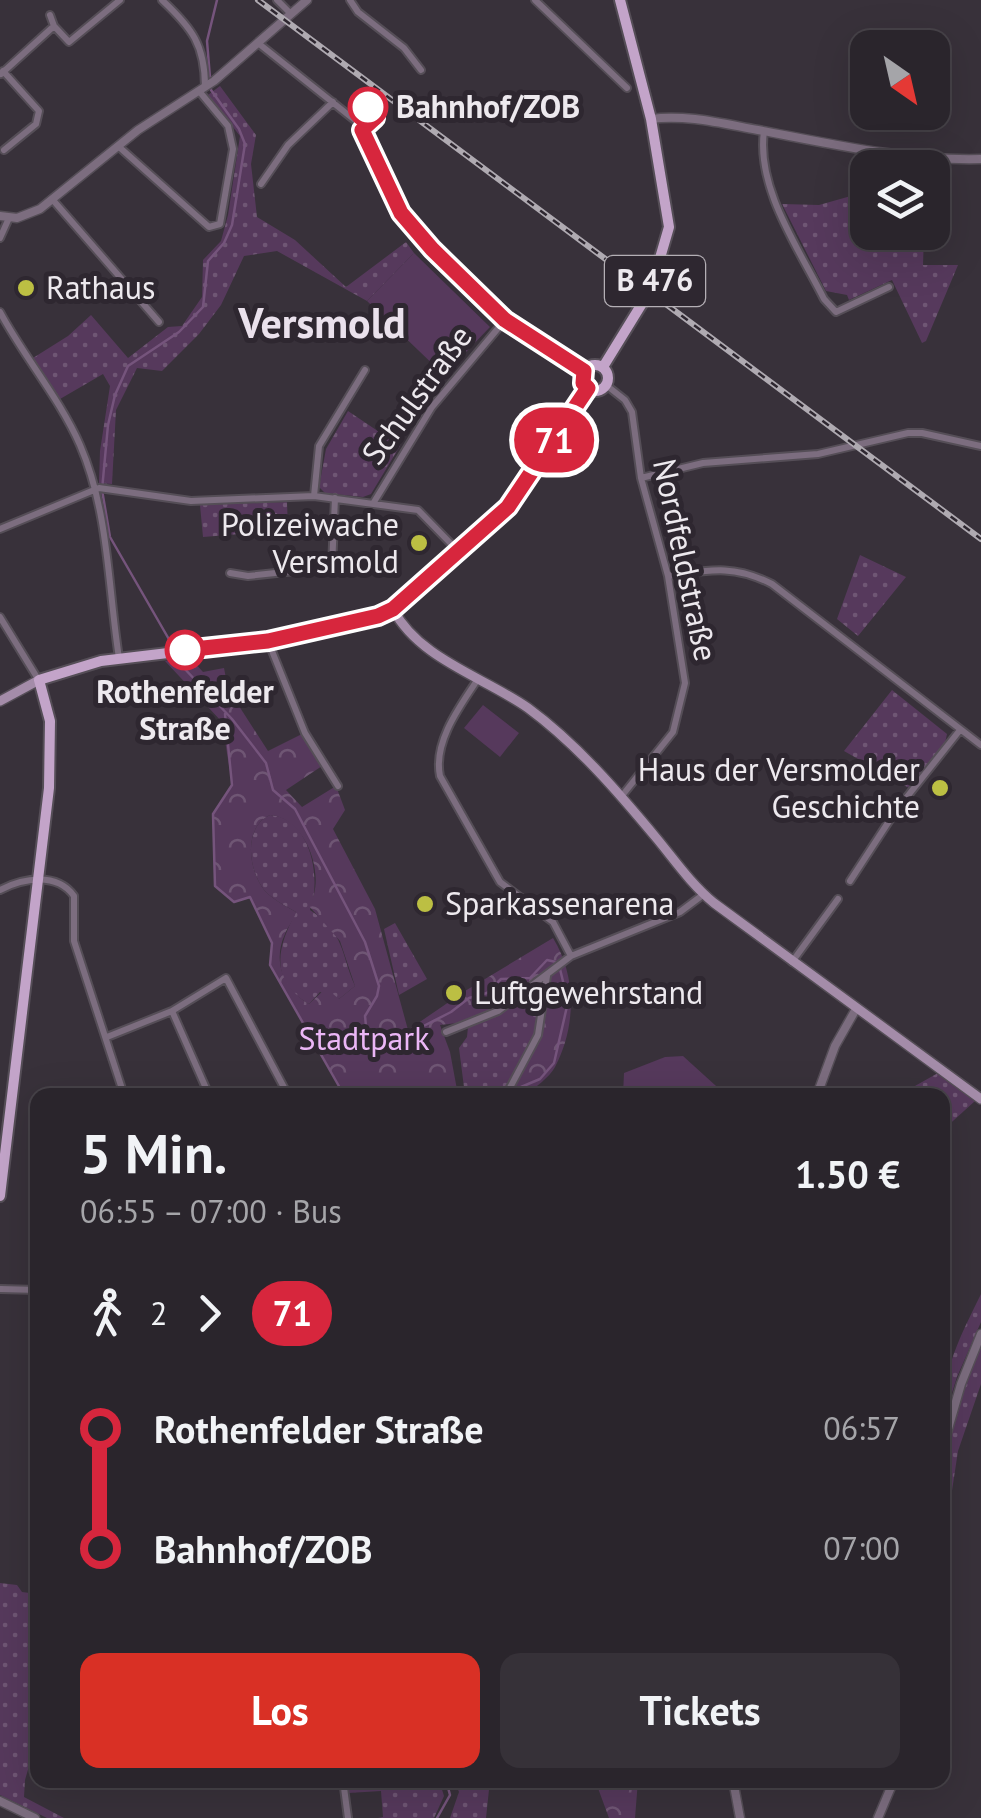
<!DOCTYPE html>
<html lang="de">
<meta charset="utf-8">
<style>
body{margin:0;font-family:"PT Sans",sans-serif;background:#363138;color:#f1f3f6;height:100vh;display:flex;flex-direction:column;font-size:38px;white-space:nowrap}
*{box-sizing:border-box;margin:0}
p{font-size:32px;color:#a5a5a9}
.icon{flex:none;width:55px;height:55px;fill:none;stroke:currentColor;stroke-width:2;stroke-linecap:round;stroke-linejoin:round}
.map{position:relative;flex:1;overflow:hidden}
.sheet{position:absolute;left:30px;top:1088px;width:920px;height:700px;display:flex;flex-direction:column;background:#2a252c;border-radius:20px;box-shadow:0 10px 40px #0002,0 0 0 2px #464248}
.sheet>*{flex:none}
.badge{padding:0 20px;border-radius:32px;font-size:35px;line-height:65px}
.needle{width:65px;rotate:146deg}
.fabs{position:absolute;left:850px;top:30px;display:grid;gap:20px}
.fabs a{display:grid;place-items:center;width:100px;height:100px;border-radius:20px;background:#2a252c;box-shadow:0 10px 40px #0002,0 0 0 2px #464248;font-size:50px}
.map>.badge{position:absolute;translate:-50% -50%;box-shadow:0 0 0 5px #fff}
.legs{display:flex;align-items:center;gap:15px;height:110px;padding:0 50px;font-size:32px}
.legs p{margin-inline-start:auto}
.summary{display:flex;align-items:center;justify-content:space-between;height:170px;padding:0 50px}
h1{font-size:55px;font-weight:700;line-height:75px}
.button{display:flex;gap:20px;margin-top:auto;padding:20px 50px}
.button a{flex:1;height:115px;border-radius:20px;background:#d93025;color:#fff;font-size:40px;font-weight:700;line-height:115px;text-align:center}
.button a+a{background:#363138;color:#f1f3f6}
ul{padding:0 50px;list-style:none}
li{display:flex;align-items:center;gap:35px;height:120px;font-size:38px}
li i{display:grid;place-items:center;width:15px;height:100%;margin:0 12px;background:currentColor}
li i::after{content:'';width:25px;height:25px;margin:-12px;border:8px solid;border-radius:50%;background:#2a252c}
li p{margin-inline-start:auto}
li:first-child i{background:linear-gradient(#0000 50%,currentColor 0)}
li:last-child i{background:linear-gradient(currentColor 50%,#0000 0)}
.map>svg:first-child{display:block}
.grass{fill:url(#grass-dots)}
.forest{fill:url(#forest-crowns);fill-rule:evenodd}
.garden{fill:#56395c}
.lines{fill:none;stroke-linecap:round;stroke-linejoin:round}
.stream{stroke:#75547c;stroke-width:2.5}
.minor-casing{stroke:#554e57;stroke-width:10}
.tertiary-casing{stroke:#554e57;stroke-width:11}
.secondary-casing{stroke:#554e57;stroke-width:12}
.primary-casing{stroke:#554e57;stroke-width:14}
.minor{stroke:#7c6d7f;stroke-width:6}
.tertiary{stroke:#7c6d7f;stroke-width:8}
.secondary{stroke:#a48ca9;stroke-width:9}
.primary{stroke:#c3a4c9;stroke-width:10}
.rail-casing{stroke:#afaab1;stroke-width:6}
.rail{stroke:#2e2730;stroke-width:2.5;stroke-dasharray:8;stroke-linecap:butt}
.line-1-casing{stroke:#fff;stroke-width:22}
.line-1{stroke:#d7263d;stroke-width:15}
.stop-1-dot{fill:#fff;stroke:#d7263d;stroke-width:5}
.poi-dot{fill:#bcbf43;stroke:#2e2730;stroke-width:4}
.labels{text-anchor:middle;stroke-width:10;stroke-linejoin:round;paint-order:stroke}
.shield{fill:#2e2730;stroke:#b4afb5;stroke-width:2.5}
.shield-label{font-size:30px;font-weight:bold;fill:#ede9ee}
.stop-label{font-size:32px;font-weight:bold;fill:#ede9ee;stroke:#2e2730;text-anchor:start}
.poi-label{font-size:32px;fill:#ede9ee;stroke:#2e2730;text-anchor:start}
.street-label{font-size:32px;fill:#ede9ee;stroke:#2e2730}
.park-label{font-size:32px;fill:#ebb6f6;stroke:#2e2730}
.district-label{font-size:42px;font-weight:bold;fill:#eae1ec;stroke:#2e2730}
</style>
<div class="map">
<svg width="981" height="1818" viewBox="0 0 981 1818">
<defs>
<pattern id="grass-dots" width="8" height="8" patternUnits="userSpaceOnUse" patternTransform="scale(2.5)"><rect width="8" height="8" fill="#56395c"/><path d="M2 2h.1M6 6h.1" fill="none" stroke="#6f5674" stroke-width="1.8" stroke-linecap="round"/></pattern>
<pattern id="forest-crowns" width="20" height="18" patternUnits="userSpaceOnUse" patternTransform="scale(2.5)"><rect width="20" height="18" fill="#56395c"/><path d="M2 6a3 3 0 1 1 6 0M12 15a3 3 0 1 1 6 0" fill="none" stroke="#6f5674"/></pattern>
</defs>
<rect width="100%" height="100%" fill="#38313a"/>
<path class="grass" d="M220 86 256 135 251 164 257 217 295 240 346 287 406 242 414 253 367 301 277 251 244 256 221 305 199 334 162 371 137 368 116 410 112 484 99 483 100 451 110 386 103 374 60 399 33 358 68 336 91 315 128 358 168 327 182 326 202 297 203 260 221 241 228 215 240 136 208 95Z
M858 194 868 232 924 233 923 265H958L926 341 922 343 892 280 849 300 847 295 826 291 782 204 819 205Z
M348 411 400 446 371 494 363 497 325 493 319 487 326 449Z
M287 502 288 530 203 537 200 505Z
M860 555 906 577 858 636 837 619Z
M892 690 947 734 945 743 909 788 844 751Z
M270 815C311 818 322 879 310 910 346 935 340 952 355 986L339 999 320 992 309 1004C269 980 277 948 296 912 287 907 276 901 268 894 249 876 241 828 270 815Z
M395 923 427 979 399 995 384 929Z
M543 982 536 1035 504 1095H465L459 1048 467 1037 468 1027 499 1013Z
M938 1073 975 1101 943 1130 942 1095H899Z
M981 1294V1322L957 1377 943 1421C942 1370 959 1339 981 1294Z
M981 1346V1384L958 1451 943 1550C942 1526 940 1501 942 1477 946 1432 964 1387 981 1346Z
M0 1583 17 1585 22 1592 37 1594V1738L25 1780 24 1797 64 1818H47L0 1795Z
M345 1780H439L444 1796 434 1818H378L383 1817 381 1791 348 1793Z
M454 1780H490L486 1818H450L459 1792Z"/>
<path class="forest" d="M191 659 203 672 224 668 228 689 268 751 304 733 322 766 286 790 302 807 336 786 345 810 333 829 375 909 408 1030 465 991 553 938C577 977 576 1027 555 1067 549 1078 535 1087 526 1095H509L542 1034 551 976 547 973 497 1009 466 1022 440 1025 450 1052 458 1095H344L270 965 272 943 251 898 234 902 215 886 213 814 232 784 222 722 165 661ZM270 815C307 818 327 878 309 906L340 941 355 986 339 999 326 988 309 1004C284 989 272 962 285 934 288 926 294 920 296 912 287 907 276 901 268 894 249 876 241 828 270 815Z
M595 1780H638L635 1818H609Z"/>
<path class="garden" d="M414 253 490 327 444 375 367 301Z
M483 705 519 733 500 757 464 728Z
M683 1056 726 1095H623L624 1073 665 1057Z"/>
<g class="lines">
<path class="stream" d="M174 648 110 537 102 490 108 425 115 395 128 366 179 332 203 307 208 261 224 243 232 225 245 144 239 129 211 90 207 41 217 0
M177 656 182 666 232 719 266 763 273 790 295 809 365 942 379 986 377 996 365 1016 366 1026 373 1035 384 1040 400 1038 451 1012 469 998 487 993 501 979 530 978 547 960 556 962
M225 714 232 785 213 814 215 886 234 902 250 897 272 943 270 965 344 1095
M515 1095 521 1087 540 1079 554 1063 568 1002 560 969
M437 1818 450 1795 446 1780"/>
<g class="minor-casing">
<path id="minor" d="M162 0C192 28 205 45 205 87
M277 0 291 14
M350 0 358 12 404 48 421 70
M535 0 627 88
M54 26 69 42 120 0
M258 43 356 121 401 213 432 249 505 320 584 371
M3 71 39 111 36 124 4 150
M1 74 54 26 50 15
M764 131C756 188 799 249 824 299L836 312 889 287
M118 146 209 227 220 224 233 149 228 126 199 91
M261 184 288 145 333 102
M52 199 159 322
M0 238 9 218
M0 312C24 357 60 399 80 445 109 512 108 588 119 658
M606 385 625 400 632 412 641 478 668 576 685 683 673 732 621 797
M641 478 703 463 818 454 908 433H922L981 446
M314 496 319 446 365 370
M374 502 432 407 505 320
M0 529 99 488 191 501 314 496 418 510 459 552
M230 573 248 576 332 567 335 498
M668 576C709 570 733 564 772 584L981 745
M0 617 38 679
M268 641 305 733 338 786
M478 679C460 706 433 742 440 776L500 882 553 922 571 956
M850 881 895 812 960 730
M0 890C23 878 57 872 74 896V941L124 1095
M792 962 838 899
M172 1011 226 978 288 1095
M446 1032 498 1011 571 956 680 912 704 894
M107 1037 172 1011 209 1095
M506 1095 538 1035 547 976
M0 1289 38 1290
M343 1780 348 1818"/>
</g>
<g class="tertiary-casing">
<path id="tertiary" d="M651 119C686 114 724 124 758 130 832 144 906 161 981 159
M0 216 17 218 40 209 138 130 214 81 307 0
M817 1095 835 1046 856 1009
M942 1450 961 1384 981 1334
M733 1780 740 1818
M0 1801 35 1818
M878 1818 894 1780"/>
</g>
<g class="secondary-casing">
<path id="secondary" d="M393 609C419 659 484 677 528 708 577 744 619 793 658 840 676 862 692 885 714 903L981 1099
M0 701 39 680"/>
</g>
<g class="primary-casing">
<path id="primary" d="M582 378a13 13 0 1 1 26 0a13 13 0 1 1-26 0Z
M603 367 651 289 669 227 651 119 620 0
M0 1196 49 788 50 721 39 680 101 661 268 641 378 616 393 609 508 507 588 389"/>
</g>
<use href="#minor" class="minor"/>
<use href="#tertiary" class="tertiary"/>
<use href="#secondary" class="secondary"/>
<use href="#primary" class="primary"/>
<g class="rail-casing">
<path id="rail" d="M258 0 981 539"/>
</g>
<use href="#rail" class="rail"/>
</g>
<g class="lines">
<g class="line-1-casing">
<path id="line-1" d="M185 650 268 641 378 616 393 609 508 507 588 388 583 383 584 371 505 320 432 249 401 213 362 130 375 118 368 107"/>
</g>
<use href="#line-1" class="line-1"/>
</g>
<g class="stop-1-dot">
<circle cx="368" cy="107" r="18"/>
<circle cx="185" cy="650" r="18"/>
</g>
<g class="poi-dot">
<circle cx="26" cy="288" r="10"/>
<circle cx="419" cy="543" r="10"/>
<circle cx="940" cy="788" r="10"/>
<circle cx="425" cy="904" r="10"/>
<circle cx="454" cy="993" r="10"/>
</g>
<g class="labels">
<rect class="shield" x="605" y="256" width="100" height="50" rx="8"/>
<g class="shield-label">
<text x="655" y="291">B 476</text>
</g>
<g class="stop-label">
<text x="396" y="118">Bahnhof/ZOB</text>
<text x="185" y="703" text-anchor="middle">Rothenfelder<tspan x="185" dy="37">Straße</tspan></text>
</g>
<g class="poi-label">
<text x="46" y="299">Rathaus</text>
<text x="399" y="536" text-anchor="end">Polizeiwache<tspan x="399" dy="37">Versmold</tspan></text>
<text x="920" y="781" text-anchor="end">Haus der Versmolder<tspan x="920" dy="37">Geschichte</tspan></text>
<text x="445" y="915">Sparkassenarena</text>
<text x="474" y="1004">Luftgewehrstand</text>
</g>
<g class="street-label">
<text transform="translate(417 395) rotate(-54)" y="11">Schulstraße</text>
<text transform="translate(685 560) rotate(78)" y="11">Nordfeldstraße</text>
</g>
<g class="park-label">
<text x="364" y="1050">Stadtpark</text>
</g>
<g class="district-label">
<text x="322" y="338">Versmold</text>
</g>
</g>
</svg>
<div class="fabs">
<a><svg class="needle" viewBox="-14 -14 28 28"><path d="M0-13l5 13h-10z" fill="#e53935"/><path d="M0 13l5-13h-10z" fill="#a5a5a9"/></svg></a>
<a><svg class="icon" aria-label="layers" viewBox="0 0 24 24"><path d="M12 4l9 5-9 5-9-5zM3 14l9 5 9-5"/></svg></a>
</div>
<b class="badge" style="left:554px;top:440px;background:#d7263d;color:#fff">71</b>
<section class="sheet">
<div class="summary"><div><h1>5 Min.</h1><p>06:55 – 07:00 · Bus</p></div><b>1.50 €</b></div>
<div class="legs"><svg class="icon" aria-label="walk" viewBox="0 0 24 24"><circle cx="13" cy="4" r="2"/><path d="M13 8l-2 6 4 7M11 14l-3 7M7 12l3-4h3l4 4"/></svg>2<svg class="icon" aria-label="forward" viewBox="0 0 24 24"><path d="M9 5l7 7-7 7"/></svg><b class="badge" style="background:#d7263d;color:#fff">71</b></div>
<ul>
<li><i style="color:#d7263d"></i><b>Rothenfelder Straße</b><p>06:57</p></li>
<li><i style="color:#d7263d"></i><b>Bahnhof/ZOB</b><p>07:00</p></li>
</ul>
<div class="button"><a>Los</a><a>Tickets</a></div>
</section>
</div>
